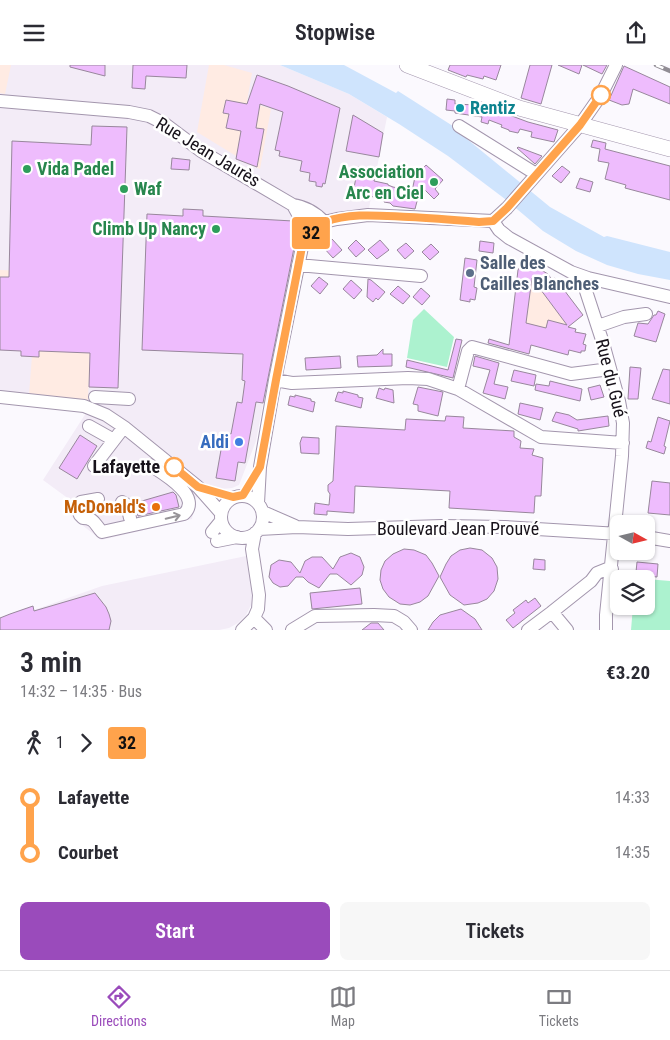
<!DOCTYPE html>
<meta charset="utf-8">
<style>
body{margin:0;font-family:"Roboto Condensed",sans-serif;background:#f7f7f7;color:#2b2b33;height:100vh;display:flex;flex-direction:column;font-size:19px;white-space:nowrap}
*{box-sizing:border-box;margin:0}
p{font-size:16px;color:#7c7c81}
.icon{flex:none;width:28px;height:28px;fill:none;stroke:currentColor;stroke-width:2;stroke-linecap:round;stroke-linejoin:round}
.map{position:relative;height:565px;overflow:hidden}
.details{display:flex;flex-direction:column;background:#fff;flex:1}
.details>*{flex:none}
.badge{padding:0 10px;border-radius:4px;font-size:18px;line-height:32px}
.needle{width:32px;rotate:98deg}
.tools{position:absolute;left:610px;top:450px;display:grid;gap:10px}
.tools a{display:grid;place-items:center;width:45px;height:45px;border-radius:8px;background:#fff;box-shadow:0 1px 4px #0004;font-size:25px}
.map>.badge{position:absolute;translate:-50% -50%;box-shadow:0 0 0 2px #fff}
.legs{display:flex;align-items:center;gap:8px;height:55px;padding:0 20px;font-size:16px}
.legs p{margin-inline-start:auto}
.head{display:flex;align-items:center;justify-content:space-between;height:85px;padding:0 20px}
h1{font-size:28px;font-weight:600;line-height:38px}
.cta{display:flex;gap:10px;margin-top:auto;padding:10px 20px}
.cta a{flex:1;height:58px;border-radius:8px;background:#9a4bbb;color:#fff;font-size:20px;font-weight:600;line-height:58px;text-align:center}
.cta a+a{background:#f7f7f7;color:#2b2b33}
ul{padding:0 20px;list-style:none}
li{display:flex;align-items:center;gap:18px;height:55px;font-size:19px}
li i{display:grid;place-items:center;width:8px;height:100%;margin:0 6px;background:currentColor}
li i::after{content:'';width:12px;height:12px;margin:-6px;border:4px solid;border-radius:50%;background:#fff}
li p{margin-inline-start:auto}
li:first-child i{background:linear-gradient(#0000 50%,currentColor 0)}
li:last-child i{background:linear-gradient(currentColor 50%,#0000 0)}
header{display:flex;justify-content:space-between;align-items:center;height:65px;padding:0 20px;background:#fff;font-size:22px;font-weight:600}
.dock{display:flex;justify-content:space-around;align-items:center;height:70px;border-top:1px solid #e1e1e2;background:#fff;font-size:14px;color:#7c7c81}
.dock a{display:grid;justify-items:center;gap:2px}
.dock .active{color:#9a4bbb}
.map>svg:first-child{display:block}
.built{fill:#f3ecf7}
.industrial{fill:#ffebe3}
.green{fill:#acf2cf}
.water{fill:#cfe4fd}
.building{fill:#eebcfd;stroke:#98879c;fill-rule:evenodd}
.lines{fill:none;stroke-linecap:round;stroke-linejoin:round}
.minor-casing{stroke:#a396ad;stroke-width:14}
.major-casing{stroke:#a396ad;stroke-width:16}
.minor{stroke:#fff;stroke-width:12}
.major{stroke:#fff;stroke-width:15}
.rail-casing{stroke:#918d94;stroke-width:4.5}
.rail{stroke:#fff;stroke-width:2.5;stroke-dasharray:8;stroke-linecap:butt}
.oneway{stroke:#979498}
.line-1-casing{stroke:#fff;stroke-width:11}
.line-1{stroke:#ffa34c;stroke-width:8}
.stop-1-dot{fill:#fff;stroke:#ffa34c;stroke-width:2.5}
.culture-dot{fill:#0f9aa8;stroke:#fff;stroke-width:2}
.leisure-dot{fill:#2e9e5b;stroke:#fff;stroke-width:2}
.service-dot{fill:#5c6f8a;stroke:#fff;stroke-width:2}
.shop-dot{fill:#3f7fe0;stroke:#fff;stroke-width:2}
.food-dot{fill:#e8710a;stroke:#fff;stroke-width:2}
.labels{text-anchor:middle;stroke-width:5;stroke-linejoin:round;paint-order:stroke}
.culture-label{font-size:18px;font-weight:bold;fill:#0d838f;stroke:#fff;text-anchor:start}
.street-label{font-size:18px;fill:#17121a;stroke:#fff}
.leisure-label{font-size:18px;font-weight:bold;fill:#27864d;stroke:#fff;text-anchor:start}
.service-label{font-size:18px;font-weight:bold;fill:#4e5e75;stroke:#fff;text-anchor:start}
.shop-label{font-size:18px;font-weight:bold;fill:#366cbe;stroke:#fff;text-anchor:end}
.stop-label{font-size:18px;font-weight:bold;fill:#17121a;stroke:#fff;text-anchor:end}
.food-label{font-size:18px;font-weight:bold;fill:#c56008;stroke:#fff;text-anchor:end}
</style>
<header><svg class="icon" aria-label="menu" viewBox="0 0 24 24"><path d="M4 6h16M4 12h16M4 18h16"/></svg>Stopwise<svg class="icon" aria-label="share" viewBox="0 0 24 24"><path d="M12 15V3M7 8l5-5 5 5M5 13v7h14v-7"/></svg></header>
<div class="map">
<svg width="670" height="565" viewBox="0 0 670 565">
<rect width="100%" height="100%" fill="#fbf9fe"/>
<path class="built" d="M0 0H280L349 29 387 52 369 143 293 155 295 187 265 339H263L256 376 239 420 232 423 222 424 206 419 195 435 192 454 101 475 67 448 73 437 43 415 86 348 88 335 0 326Z
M246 491 252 527 251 540 246 550 238 558 229 563 219 565H0V557L102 521Z"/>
<path class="industrial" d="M0 0H11L5 29 0 28Z
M209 0H224L252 8 247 36 271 44 260 104 236 94V91L197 67Z
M524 195 548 209 552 215 555 213 583 250 570 260V263L576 264V267L586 269 583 279 586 280 585 286H581V288L510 272 518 204Z
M0 205 93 209 88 335 29 329 32 291 23 213 0 212Z"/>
<path class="green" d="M424 244 454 272 447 302 407 293 413 255Z
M646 514 670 516V565H631L633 541H646Z"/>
<path class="water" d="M280 0H344L396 28 398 26 456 63V65L550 142 604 172 607 171 670 187V215L638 209 607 200 576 186 543 166 505 134 448 91 399 59 349 29Z"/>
<path class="building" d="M70 0H105V11L70 2Z
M133 0H187L186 13 146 11 145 24 132 23Z
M450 0H501L496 15 484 11 483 14 467 10 466 12 448 5Z
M530 0H552L541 39 521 33Z
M558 0H582L579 9Z
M583 0H607L602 9Z
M624 1 670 22V39L633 24 629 39 622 40 609 35Z
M257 10 288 21 340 43 325 119 323 118 322 122 316 121V117L309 116 310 108 300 106 302 96 279 91 280 86 275 85 283 47 260 39 256 63 264 64 257 102 236 94 241 66 226 63 229 49 223 48 226 35 247 39Z
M447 34 455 35V39L476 40 477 38 528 57 558 65 554 77 531 72 532 67 520 64 518 68 509 66V65L501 62 502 60 489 55 488 59 481 57 482 52 455 48V46L446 45Z
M353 50 383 68 379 92 346 86Z
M92 61 127 62 118 323 89 322 90 288 39 286V292L21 291V286L0 285V212H9L12 76 91 80Z
M593 75 606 78 605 84 670 101V135L625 123 626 120 605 114 609 98 598 96 600 84 591 82Z
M518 82 542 91 535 99 517 83Z
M172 93 190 95 189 105 171 104Z
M426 100 443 115 435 124 439 129 434 134 421 121 415 144 393 141 390 138 384 137 385 134 353 128 358 102 376 106 374 116 388 119V120L393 122 412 126 415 112Z
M562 101 570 107 561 118 552 111Z
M580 113 593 117 590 127 576 123Z
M183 144 203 145V151L293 156 295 178 263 338 256 337 245 398 238 397 235 416 216 413 224 368 231 369 237 337 242 338 245 316 242 315 243 289 142 285 147 149 183 151Z
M332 174 342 185 333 193 323 182Z
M356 175 365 184 356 192 348 183Z
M380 175 389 185 377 194 368 185Z
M480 176 494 178 493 188 479 186Z
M406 178 414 186 405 194 397 185Z
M431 179 439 187 430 195 422 187Z
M465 193 477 195 474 222 477 223 475 235 470 234V237L460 235Z
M524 195 548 209 552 215 555 213 583 250 568 262 576 264 575 267 586 269 583 279 586 280 585 286H581V288L569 285 568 290 531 280 529 289 488 278 489 274 509 280 518 205ZM532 213 567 260 548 255 546 263 526 258Z
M319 212 328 219 320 229 311 221Z
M368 214 371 215 385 227 378 235 376 233 373 237 367 232Z
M351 215 362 225 354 234 343 224Z
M398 221 410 231 403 239 390 229Z
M421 223 430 231 422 240 413 232Z
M658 246 665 249 656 277 634 271 638 258 648 259 654 250H656Z
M456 274 462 275 453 313 406 302 407 295 448 305Z
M383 284V289H392V301L358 302 357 291 377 290Z
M340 291 341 303 306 305 305 293Z
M475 291 499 298 494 319 508 322 505 334 483 328 490 305 473 301Z
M630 302 641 303 638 334H628Z
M663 304 670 305V339L652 334Z
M514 305 536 310 534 321 511 316Z
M550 316 582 324 580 336 535 325 536 319 549 321Z
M600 320 604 332 591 335 588 323Z
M418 322 443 327 438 351 418 346V340L413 339Z
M379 323 384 325 385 323 393 325 394 338 376 333Z
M343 326 358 330V332L363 333 361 343 335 336 338 327 343 328Z
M295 330 311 334V336L315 337 313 347 288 340 290 331 295 332Z
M520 338 543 343 540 355 518 349Z
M556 347 569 350 577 355 608 351 609 361 578 366V364L552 356Z
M446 351 464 352 463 363 514 366V372L521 376 520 383 534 384 532 390 543 393 541 431H535L534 448 449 443 450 426 355 421 354 448 327 446V450L314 449 315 438 329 440 330 429 328 426V420L333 416 336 361 405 365 406 354 445 356Z
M658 352 670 356 664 381 666 382 664 389 646 383 648 376 651 377Z
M80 370 97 381 77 414 59 403Z
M302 372 319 373V389L301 388 300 378Z
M652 416 670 418V450L648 448Z
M173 427 176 430 179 442 138 451 135 438Z
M470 483 482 485 492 493 497 502 498 514 494 526 487 534 478 538 464 540 450 530 440 512 446 499 451 491 460 485Z
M404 484 414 485 426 490 432 498 439 511 428 531 420 537 410 540 400 539 389 532 383 524 380 515 381 505 385 496 393 489Z
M351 488 360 492 364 502 362 510 351 520 337 509H330L319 523 308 517 303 512H296L288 521 280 522 273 518 269 512 271 500 279 495 291 497 300 508 305 496 312 492H322L333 504 340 492Z
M534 494 545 495V505L533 504Z
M637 497 658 499 657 512 647 511V508L636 507Z
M360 523 362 539 312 544 310 528Z
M95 528 106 542 109 549 111 556 109 565H0V553L10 549 33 541 34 546Z
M535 533 541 541 513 563 506 555 515 548 513 545 526 535 528 538Z
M461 544 475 554 482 565H428L433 557 440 550Z
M371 558H378L384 565H362Z"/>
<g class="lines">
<g class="minor-casing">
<path id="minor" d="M0 36 129 47 149 51 165 59 201 86 293 140C305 142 316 148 324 157
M459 61 536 109
M293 140 309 169
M493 156 499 165 509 173 571 207 588 213 670 232
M298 200 421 211
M588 213 585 223 603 278 619 336 623 358 622 391 606 550V565
M598 261 624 252 646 249
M275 315 292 318 408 313 428 314 458 324 541 372 623 378
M458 324 468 286 472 282 571 309 610 304
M0 332 84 341 106 350 124 362 198 422 221 448
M95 332 129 334
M89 361 114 375
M94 401 124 362
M221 452a21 21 0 1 1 42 0a21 21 0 1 1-42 0Z
M98 434 81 437 77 441 80 450 83 453C95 453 95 460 102 467L184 449C203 431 162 408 150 400
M122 437 127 440 130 453
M258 438 260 402 275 315 302 182 309 169 316 163 324 157 337 154 368 150 493 156 507 143 580 60 601 30 616 0
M263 447 295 461
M259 464 297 462 348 464 442 461 505 462 619 469
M212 467 221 456
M646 472 670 476
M217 476 237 472
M254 553 266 565
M242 565 254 553 258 544 259 530 252 484 255 468
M292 565 315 551 374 550 394 551 404 557 411 565
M528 565 552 547
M567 565 552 547 591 516 597 508 607 504H612"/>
</g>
<g class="major-casing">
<path id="major" d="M407 0 519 43 670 84"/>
</g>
<use href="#minor" class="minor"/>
<use href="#major" class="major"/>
<g class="rail-casing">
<path id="rail" d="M656 0 670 6"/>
</g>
<use href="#rail" class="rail"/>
</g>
<defs><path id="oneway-shaft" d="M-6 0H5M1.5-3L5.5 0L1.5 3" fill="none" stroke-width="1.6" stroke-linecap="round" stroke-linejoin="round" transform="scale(1.25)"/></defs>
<use class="oneway" href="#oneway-shaft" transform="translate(173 452) rotate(-13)"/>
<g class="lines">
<g class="line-1-casing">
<path id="line-1" d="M174 402 198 422 233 432 243 430 260 402 276 315 302 182C308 172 313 162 325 157 351 147 382 151 409 152 433 153 456 155 479 157L493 156 507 143 580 60 601 30"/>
</g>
<use href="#line-1" class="line-1"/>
</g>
<g class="stop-1-dot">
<circle cx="601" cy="30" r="9"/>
<circle cx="174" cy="402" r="9"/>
</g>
<circle class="culture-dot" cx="460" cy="43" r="5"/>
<g class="leisure-dot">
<circle cx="27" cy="104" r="5"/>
<circle cx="434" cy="117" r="5"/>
<circle cx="124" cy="124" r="5"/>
<circle cx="216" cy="164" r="5"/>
</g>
<circle class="service-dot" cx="470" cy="208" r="5"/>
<circle class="shop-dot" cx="239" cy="377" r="5"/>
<circle class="food-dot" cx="156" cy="442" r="5"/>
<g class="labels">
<g class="culture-label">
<text x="470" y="49">Rentiz</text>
</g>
<g class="street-label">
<text transform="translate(208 87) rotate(31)" y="6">Rue Jean Jaurès</text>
<text transform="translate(611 313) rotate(76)" y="6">Rue du Gué</text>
<text x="458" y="470">Boulevard Jean Prouvé</text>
</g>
<g class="leisure-label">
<text x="37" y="110">Vida Padel</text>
<text x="424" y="113" text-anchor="end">Association<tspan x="424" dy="21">Arc en Ciel</tspan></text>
<text x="134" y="130">Waf</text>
<text x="206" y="170" text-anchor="end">Climb Up Nancy</text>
</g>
<g class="service-label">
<text x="480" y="204">Salle des<tspan x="480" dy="21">Cailles Blanches</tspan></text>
</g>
<g class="shop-label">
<text x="229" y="383">Aldi</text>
</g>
<g class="stop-label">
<text x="160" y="408">Lafayette</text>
</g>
<g class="food-label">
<text x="146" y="448">McDonald's</text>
</g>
</g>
</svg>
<div class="tools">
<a><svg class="needle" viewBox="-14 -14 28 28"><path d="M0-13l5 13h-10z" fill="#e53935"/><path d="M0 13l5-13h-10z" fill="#7c7c81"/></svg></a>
<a><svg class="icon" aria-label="layers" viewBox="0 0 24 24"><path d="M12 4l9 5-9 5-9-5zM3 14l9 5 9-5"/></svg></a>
</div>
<b class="badge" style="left:311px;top:168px;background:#ffa34c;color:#111">32</b>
</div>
<section class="details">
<div class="head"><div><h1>3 min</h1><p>14:32 – 14:35 · Bus</p></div><b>€3.20</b></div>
<div class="legs"><svg class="icon" aria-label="walk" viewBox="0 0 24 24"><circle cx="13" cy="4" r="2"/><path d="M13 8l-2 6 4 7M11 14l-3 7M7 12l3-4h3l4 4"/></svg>1<svg class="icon" aria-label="forward" viewBox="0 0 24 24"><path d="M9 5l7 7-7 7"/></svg><b class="badge" style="background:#ffa34c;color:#111">32</b></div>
<ul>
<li><i style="color:#ffa34c"></i><b>Lafayette</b><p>14:33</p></li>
<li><i style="color:#ffa34c"></i><b>Courbet</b><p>14:35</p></li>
</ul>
<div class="cta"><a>Start</a><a>Tickets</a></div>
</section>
<nav class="dock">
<a class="active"><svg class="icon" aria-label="directions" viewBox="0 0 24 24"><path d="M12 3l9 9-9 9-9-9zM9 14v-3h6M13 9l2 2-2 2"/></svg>Directions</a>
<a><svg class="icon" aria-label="map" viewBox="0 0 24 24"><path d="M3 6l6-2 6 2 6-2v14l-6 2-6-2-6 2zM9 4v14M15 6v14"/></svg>Map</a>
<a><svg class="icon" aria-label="tickets" viewBox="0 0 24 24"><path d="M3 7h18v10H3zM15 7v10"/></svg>Tickets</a>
</nav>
